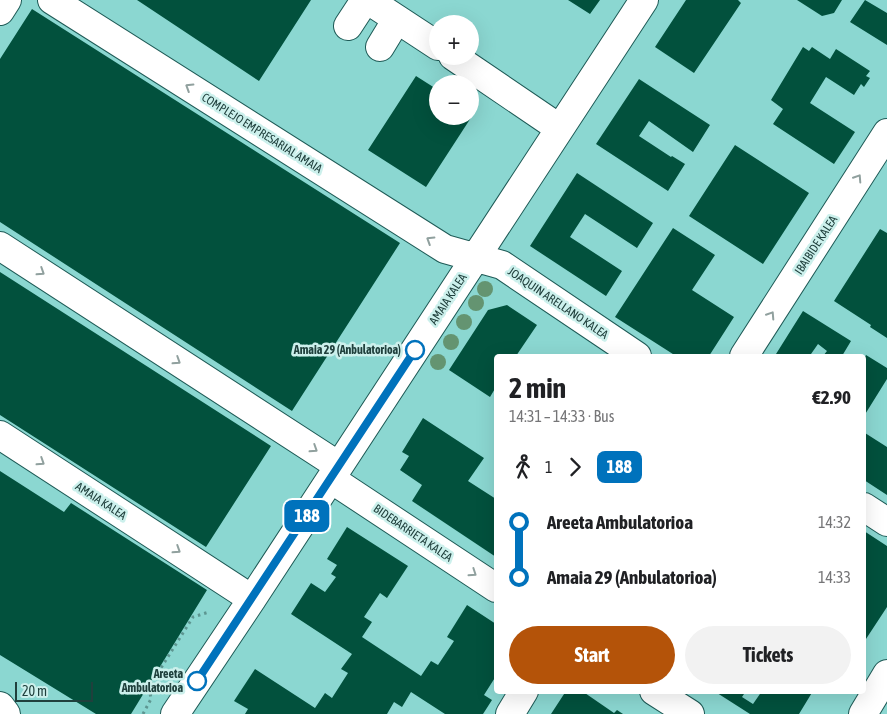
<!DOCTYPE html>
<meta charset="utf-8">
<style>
body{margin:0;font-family:"Asap Condensed",sans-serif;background:#f2f2f2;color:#202124;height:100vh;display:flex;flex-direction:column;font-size:19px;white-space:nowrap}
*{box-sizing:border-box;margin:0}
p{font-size:16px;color:#757577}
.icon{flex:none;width:28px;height:28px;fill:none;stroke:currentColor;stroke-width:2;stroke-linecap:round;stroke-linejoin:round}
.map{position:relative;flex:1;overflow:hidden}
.sheet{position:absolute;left:494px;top:354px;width:372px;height:340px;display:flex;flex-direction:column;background:#fff;border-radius:5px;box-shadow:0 5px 20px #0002}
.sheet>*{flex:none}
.badge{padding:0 10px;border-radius:8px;font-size:18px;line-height:32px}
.fabs{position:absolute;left:429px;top:15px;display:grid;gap:10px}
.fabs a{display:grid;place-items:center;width:50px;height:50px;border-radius:50%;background:#fff;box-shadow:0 5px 20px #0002;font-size:25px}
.scale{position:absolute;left:15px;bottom:12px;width:78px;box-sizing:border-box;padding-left:5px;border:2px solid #20403d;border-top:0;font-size:14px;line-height:18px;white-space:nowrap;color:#20403d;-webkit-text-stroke:4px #ccf0ec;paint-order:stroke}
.map>.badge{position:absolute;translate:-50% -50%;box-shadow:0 0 0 2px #fff}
.legs{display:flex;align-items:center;gap:8px;height:55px;padding:0 15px;font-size:16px}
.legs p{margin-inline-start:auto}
.head{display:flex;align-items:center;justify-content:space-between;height:85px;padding:0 15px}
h1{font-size:28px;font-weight:700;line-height:38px}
.button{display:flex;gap:10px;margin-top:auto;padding:10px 15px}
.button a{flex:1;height:58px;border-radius:30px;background:#b45309;color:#fff;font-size:20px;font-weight:700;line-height:58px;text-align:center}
.button a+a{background:#f2f2f2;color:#202124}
ul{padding:0 15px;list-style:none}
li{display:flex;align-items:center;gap:18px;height:55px;font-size:19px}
li i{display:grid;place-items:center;width:8px;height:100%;margin:0 6px;background:currentColor}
li i::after{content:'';width:12px;height:12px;margin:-6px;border:4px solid;border-radius:50%;background:#fff}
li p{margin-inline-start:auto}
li:first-child i{background:linear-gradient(#0000 50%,currentColor 0)}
li:last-child i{background:linear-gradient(currentColor 50%,#0000 0)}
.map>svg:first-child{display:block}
.building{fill:#02513d}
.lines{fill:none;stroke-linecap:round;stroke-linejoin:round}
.minor-casing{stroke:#1e5a56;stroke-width:30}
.path{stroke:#5d9691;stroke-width:3;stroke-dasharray:2.5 4;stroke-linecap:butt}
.minor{stroke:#fff;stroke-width:28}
.tree{fill:#649471}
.oneway{stroke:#90a09e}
.line-1-casing{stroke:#fff;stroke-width:11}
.line-1{stroke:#0072bc;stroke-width:8}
.stop-1-dot{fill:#fff;stroke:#0072bc;stroke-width:2.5}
.labels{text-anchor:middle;stroke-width:5;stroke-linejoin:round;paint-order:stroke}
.street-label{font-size:12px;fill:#20403d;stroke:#ccf0ec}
.stop-label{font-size:12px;font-weight:bold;fill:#20403d;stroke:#ccf0ec;text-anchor:end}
</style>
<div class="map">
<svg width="887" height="714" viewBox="0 0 887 714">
<rect width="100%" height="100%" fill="#8bd7d1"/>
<path class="building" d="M137 0H311L259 81Z
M568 0H600L590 14Z
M686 0H738L741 3 694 73 655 47Z
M797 0H842L834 13 822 16Z
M865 0 887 13V45L850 22Z
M32 9 400 243 292 411 0 222V59Z
M803 47 809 51 812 47 830 59 836 49 870 71 866 76 870 78 864 87 861 84 854 95 826 77 810 103 855 132 834 164 773 124 783 109 771 100Z
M416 76 438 90V116H470V111L474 113 426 187 368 150Z
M639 79 710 125 693 152 649 121 639 136 671 157 672 156 685 164 668 191 596 144Z
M735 145 809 193 763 264 689 216Z
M577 173 653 223 637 248 585 214 570 237 622 271 606 296 530 246Z
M673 228 715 255 692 290 734 317 709 356H676L615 317Z
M880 229 887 233V338L870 327 871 325 834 301Z
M0 272 271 446 206 547 0 415Z
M507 305 537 325 516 356H496V387L490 397 449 370 488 310Z
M803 311 851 341 842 356H823L827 351 818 344 811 354 814 356H780L776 354Z
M866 355 887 368V379L864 416V359Z
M423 418 484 458 468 481 496 499V557L412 501 422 485 400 470 409 456 402 452Z
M865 433 887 447V495L864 480V435Z
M0 471 64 512 71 503 207 590 131 714H96L0 655Z
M347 527 408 566 387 598 380 593 364 617 372 622 362 637 421 676 431 661 438 665 454 641 447 637 467 605 496 624V676L484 695 492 700 483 714H445L411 692 402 707 394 702 387 714H245L248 709 234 701 255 669 315 708 325 693 332 698 348 673 341 669 352 654 291 614 311 583 325 592 336 577 331 574 337 565 327 559Z
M864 531 887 546V607L864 642Z
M566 691H582L614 713 617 710 623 714H551Z
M714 691H746L742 697 753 704 762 691H813L799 714H750Z"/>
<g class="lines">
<g class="minor-casing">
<path id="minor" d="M52 0 445 249 502 265 637 356
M368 0 438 46
M0 11 7 0
M348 26 365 0
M380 47 397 19
M453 56 559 128
M0 246 339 466
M744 356 887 133
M0 435 252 599
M331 479 496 588
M864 507 887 522
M654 691 690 714
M0 706 6 714
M175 714 252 599 644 0
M510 714 524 691
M863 714 887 674"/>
</g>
<path class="path" d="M143 714 151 699 149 687 193 617 209 612"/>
<use href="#minor" class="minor"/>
</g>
<g class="tree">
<circle cx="485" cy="289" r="8"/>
<circle cx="476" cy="303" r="8"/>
<circle cx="464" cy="322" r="8"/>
<circle cx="451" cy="342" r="8"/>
<circle cx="438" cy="362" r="8"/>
</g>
<defs><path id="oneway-chevron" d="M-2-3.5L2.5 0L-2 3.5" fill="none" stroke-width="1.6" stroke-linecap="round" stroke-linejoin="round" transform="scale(1.25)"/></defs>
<g class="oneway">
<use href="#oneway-chevron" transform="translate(189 87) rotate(-148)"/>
<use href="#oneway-chevron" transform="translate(858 178) rotate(-57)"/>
<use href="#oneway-chevron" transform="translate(430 240) rotate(-148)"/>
<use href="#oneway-chevron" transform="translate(41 272) rotate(33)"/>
<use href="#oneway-chevron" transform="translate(771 315) rotate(-57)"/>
<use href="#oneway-chevron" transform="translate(177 361) rotate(33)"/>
<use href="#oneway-chevron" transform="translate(314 449) rotate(33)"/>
<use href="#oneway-chevron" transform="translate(41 462) rotate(33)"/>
<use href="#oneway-chevron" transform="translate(177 550) rotate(33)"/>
<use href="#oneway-chevron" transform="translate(473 573) rotate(34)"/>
</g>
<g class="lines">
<g class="line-1-casing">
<path id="line-1" d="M197 681 415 350"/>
</g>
<use href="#line-1" class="line-1"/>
</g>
<g class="stop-1-dot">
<circle cx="415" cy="350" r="9"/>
<circle cx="197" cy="681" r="9"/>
</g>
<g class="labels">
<g class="street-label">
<text transform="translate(262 133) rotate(32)" y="4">COMPLEJO EMPRESARIAL AMAIA</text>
<text transform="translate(816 245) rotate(-57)" y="4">IBAIBIDE KALEA</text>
<text transform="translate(448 299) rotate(-57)" y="4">AMAIA KALEA</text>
<text transform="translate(558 303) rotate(34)" y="4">JOAQUIN ARELLANO KALEA</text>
<text transform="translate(101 501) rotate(33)" y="4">AMAIA KALEA</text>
<text transform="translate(413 533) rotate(34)" y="4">BIDEBARRIETA KALEA</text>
</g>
<g class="stop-label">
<text x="401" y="354">Amaia 29 (Anbulatorioa)</text>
<text x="183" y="678">Areeta<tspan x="183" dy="14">Ambulatorioa</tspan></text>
</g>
</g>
</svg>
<div class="fabs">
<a>+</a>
<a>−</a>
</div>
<div class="scale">20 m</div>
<b class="badge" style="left:307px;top:516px;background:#0072bc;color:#fff">188</b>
<section class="sheet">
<div class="head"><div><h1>2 min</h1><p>14:31 – 14:33 · Bus</p></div><b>€2.90</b></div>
<div class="legs"><svg class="icon" aria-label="walk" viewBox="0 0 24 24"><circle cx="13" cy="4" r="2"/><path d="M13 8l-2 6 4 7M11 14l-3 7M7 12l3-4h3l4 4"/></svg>1<svg class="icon" aria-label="forward" viewBox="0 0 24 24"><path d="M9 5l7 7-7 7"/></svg><b class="badge" style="background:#0072bc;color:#fff">188</b></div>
<ul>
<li><i style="color:#0072bc"></i><b>Areeta Ambulatorioa</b><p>14:32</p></li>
<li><i style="color:#0072bc"></i><b>Amaia 29 (Anbulatorioa)</b><p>14:33</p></li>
</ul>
<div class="button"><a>Start</a><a>Tickets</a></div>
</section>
</div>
